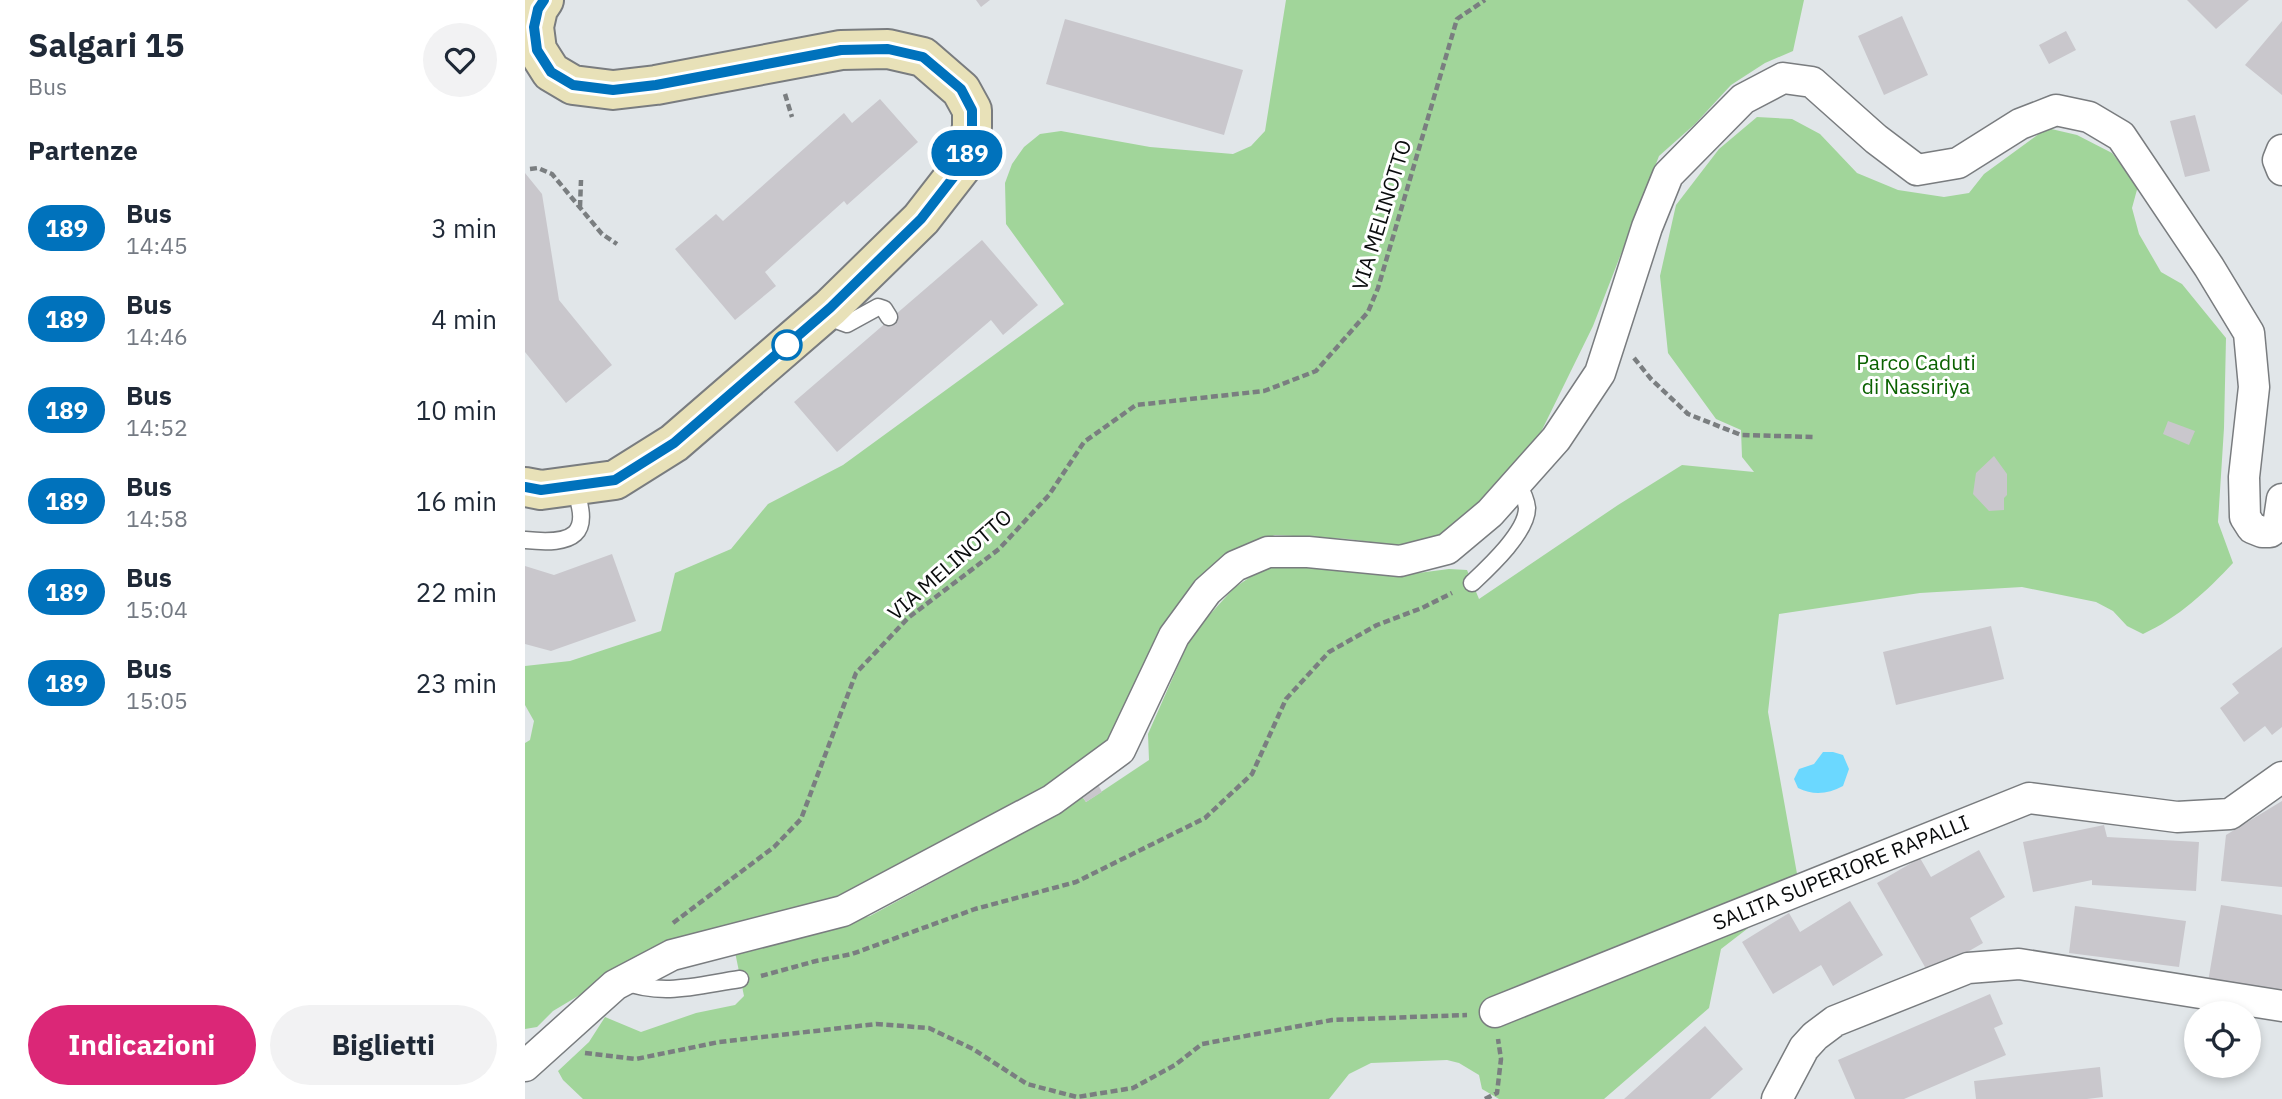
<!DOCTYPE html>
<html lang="it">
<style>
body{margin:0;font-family:"IBM Plex Sans",sans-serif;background:#f2f2f3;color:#1f2937;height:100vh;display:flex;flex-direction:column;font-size:26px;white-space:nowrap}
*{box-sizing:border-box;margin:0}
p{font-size:23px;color:#747a83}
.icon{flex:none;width:38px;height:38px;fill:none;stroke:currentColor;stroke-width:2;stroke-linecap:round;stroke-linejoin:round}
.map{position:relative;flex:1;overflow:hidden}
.details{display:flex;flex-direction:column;background:#fff;width:525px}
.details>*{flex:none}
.badge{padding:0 14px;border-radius:23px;font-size:24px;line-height:46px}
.fabs{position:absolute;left:1659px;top:1001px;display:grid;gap:14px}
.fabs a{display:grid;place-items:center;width:77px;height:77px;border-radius:50%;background:#fff;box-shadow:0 4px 10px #0003;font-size:35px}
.map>.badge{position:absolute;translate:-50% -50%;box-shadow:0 0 0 4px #fff}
h2{padding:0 28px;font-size:26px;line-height:63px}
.round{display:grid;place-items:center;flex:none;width:74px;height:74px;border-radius:37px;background:#f2f2f3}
.headline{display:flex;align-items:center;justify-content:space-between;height:119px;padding:0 28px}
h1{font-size:33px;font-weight:700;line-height:52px}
.primary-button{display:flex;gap:14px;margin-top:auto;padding:14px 28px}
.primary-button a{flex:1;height:80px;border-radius:42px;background:#db2777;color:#fff;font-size:28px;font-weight:700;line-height:80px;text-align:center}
.primary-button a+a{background:#f2f2f3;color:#1f2937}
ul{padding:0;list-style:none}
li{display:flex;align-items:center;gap:21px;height:91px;padding:0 28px}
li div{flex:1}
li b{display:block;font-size:26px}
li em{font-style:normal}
li .badge{min-width:77px;font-weight:700;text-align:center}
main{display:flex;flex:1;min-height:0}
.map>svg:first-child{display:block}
.green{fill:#a1d59a}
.water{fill:#6bd8ff}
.building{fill:#c9c7cc}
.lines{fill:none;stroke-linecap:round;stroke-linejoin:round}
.lane-casing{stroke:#797c7f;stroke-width:19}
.street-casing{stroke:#797c7f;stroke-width:33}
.secondary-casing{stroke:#797c7f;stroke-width:42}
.path{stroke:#7a7e80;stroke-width:4.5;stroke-dasharray:7 3.5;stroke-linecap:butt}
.lane{stroke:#fff;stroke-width:16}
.street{stroke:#fff;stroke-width:30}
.secondary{stroke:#e8e1b8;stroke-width:38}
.line-casing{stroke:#fff;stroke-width:16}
.line{stroke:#0072bc;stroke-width:10}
.stop-dot{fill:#fff;stroke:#0072bc;stroke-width:3.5}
.labels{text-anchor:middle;stroke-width:6;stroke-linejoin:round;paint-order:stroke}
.street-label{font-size:21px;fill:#0a0c0d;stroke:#fff}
.park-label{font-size:21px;fill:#0a6100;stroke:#fff}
</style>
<main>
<section class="details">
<div class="headline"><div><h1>Salgari 15</h1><p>Bus</p></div><a class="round"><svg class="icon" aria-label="heart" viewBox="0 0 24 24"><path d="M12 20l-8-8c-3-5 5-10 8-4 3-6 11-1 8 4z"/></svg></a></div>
<h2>Partenze</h2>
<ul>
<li><span class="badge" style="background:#0072bc;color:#fff">189</span><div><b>Bus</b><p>14:45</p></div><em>3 min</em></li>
<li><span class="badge" style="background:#0072bc;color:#fff">189</span><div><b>Bus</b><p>14:46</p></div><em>4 min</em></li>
<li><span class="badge" style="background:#0072bc;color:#fff">189</span><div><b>Bus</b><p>14:52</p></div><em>10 min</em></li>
<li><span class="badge" style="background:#0072bc;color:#fff">189</span><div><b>Bus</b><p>14:58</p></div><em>16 min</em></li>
<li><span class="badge" style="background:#0072bc;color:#fff">189</span><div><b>Bus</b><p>15:04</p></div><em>22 min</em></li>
<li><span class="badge" style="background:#0072bc;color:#fff">189</span><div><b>Bus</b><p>15:05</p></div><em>23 min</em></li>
</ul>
<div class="primary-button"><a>Indicazioni</a><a>Biglietti</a></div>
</section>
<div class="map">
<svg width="1757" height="1099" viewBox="0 0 1757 1099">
<rect width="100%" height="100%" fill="#e1e6e9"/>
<path class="green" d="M761 0H1279L1268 51 1240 63 1206 85 1170 124 1134 156 1068 326 1014 436 970 489 914 537 874 546 823 539 750 535 702 555 579 751 528 790 361 878 303 901 125 953 28 1011 12 1027 0 1029V743L5 740 9 721 0 705V666L45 661 136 631 150 573 206 549 243 504 318 465 539 304 481 224 480 183 487 164 499 147 515 134 536 131 625 147 708 154 726 146 740 131Z
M1232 117 1267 119 1295 134 1332 173 1373 190 1419 197 1444 193 1459 174 1522 128 1552 135 1587 153 1613 186 1607 208 1614 234 1636 272 1657 284 1701 338 1699 428 1693 522 1708 563C1682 591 1653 618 1618 634L1602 626 1588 611 1571 602 1497 587 1395 593 1254 614 1243 712 1276 896 1244 912 1196 949 1184 1008 1079 1099H974L957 1089 954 1075 934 1063 922 1060 846 1063 824 1074 804 1099H58L38 1080 33 1071 64 1042 80 1017 116 1032 171 1013 210 1005 219 996 210 952 269 938 345 916 454 857 554 792 561 802 624 760 623 734 667 634 709 588 737 569 769 563 844 571 870 576 924 569 942 570 954 599 1093 505 1157 465 1229 472 1217 457 1216 430 1191 419 1143 353 1135 276 1151 205 1194 149Z"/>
<path class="water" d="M1298 752H1308L1318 755 1324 769 1318 786C1303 794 1289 796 1273 788L1269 779 1274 769 1289 764Z"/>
<path class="building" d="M451 0H465L456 7Z
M1662 0H1724L1691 29Z
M1377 16 1403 75 1359 95 1333 36Z
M540 19 718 70 699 135 521 84Z
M1757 21V95L1720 65Z
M1541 31 1551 50 1524 64 1514 45Z
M355 99 393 142 322 205 319 201 240 272 251 286 210 320 150 249 191 214 198 221 319 113 327 123Z
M1670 115 1685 171 1660 177 1645 121Z
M0 173 17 194 34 300 87 365 41 403 0 352Z
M457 240 513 305 478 335 466 320 312 452 269 402Z
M1643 421 1670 431 1664 445 1638 434Z
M1469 456 1482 474V495L1479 498V510L1464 511 1448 494 1451 473Z
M87 554 111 621 26 651 0 644V566L29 575Z
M1466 626 1479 679 1371 705 1358 652Z
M1757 647V727L1747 735 1740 726 1719 742 1695 708 1714 693 1707 684Z
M571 781 577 792 561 802 554 792Z
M1757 801V887L1696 881 1701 835Z
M1579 825 1582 837 1674 842 1671 891 1567 885V880L1508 892 1498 842Z
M1454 850 1480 897 1445 918 1458 943 1404 974 1352 883 1395 858 1406 877Z
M1325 901 1358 955 1308 986 1296 965 1248 994 1217 942 1264 913 1275 932Z
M1696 905 1757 915V994L1683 982Z
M1550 906 1661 921 1654 967 1544 953Z
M1465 994 1478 1024 1469 1028 1481 1055 1379 1099H1330L1313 1060Z
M1180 1026 1218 1069 1185 1099H1099Z
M1575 1067 1578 1097 1562 1099H1451L1449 1081Z"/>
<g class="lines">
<g class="lane-casing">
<path id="lane" d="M305 308 311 320 322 324 353 307 359 309 364 317
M0 540C48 545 69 536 48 485
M947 583C964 567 1002 532 1002 508 1001 499 997 491 992 483
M98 981C138 997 174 985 215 979"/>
</g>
<g class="street-casing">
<path id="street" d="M1757 150 1753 160 1757 170
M970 1012 1504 798 1652 817 1705 814 1757 777
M0 1066 90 985 147 955 318 911 527 800 595 750 649 636 682 591 710 566 743 552H783L875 561 922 549 965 513 1031 439 1075 373 1122 227 1143 175 1218 99 1258 78 1287 82 1351 139 1392 170 1433 163 1495 124 1531 110 1564 117 1596 136 1684 267 1724 333 1729 387 1719 477 1720 517 1727 528 1737 532H1745L1753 526 1757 499
M1252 1099 1279 1048 1290 1036 1310 1021 1443 968 1494 964 1757 1006"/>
</g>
<g class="secondary-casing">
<path id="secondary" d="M0 487 16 490 90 480 149 443 305 308 396 219 438 165 447 127V110L436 90 398 57 363 49 316 50 131 85 88 90 48 85 26 72 12 50 9 27 13 9 19 0"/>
</g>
<path class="path" d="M260 94 267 117
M5 169 13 168 27 174 77 234 92 244
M55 207 56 180
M1109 358 1126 379 1163 414 1216 435 1290 437
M148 923 249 847 276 819 331 673 383 618 474 549 524 495 559 442 611 405 739 391 791 371 843 312 853 288 932 19 960 0
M236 976 291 961 327 954 450 909 551 882 680 818 727 774 761 699 804 652 852 625 897 608 927 593
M60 1053 111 1059 194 1042 351 1024 404 1028 448 1049 502 1084 552 1097 608 1088 650 1065 677 1044 807 1020 942 1015
M960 1099 972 1093 976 1059 973 1039"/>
<use href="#lane" class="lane"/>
<use href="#street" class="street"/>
<use href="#secondary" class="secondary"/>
</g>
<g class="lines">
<g class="line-casing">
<path id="line" d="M0 487 16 490 90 480 149 443 305 308 396 219 438 165 447 127V110L436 89 398 57 363 49 316 50 131 85 88 90 48 85 26 72 12 50 9 27 13 9 19 0"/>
</g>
<use href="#line" class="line"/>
</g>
<circle class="stop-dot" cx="262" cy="345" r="14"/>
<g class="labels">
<g class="street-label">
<text transform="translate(857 215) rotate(-73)" y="7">VIA MELINOTTO</text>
<text transform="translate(425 565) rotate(-41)" y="7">VIA MELINOTTO</text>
<text transform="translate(1316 873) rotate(-22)" y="7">SALITA SUPERIORE RAPALLI</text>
</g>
<g class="park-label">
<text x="1391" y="370">Parco Caduti<tspan x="1391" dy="24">di Nassiriya</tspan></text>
</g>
</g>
</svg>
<div class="fabs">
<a><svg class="icon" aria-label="locate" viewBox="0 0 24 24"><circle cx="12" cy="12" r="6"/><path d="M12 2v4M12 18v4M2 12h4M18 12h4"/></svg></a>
</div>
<b class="badge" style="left:442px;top:153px;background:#0072bc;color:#fff">189</b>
</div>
</main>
